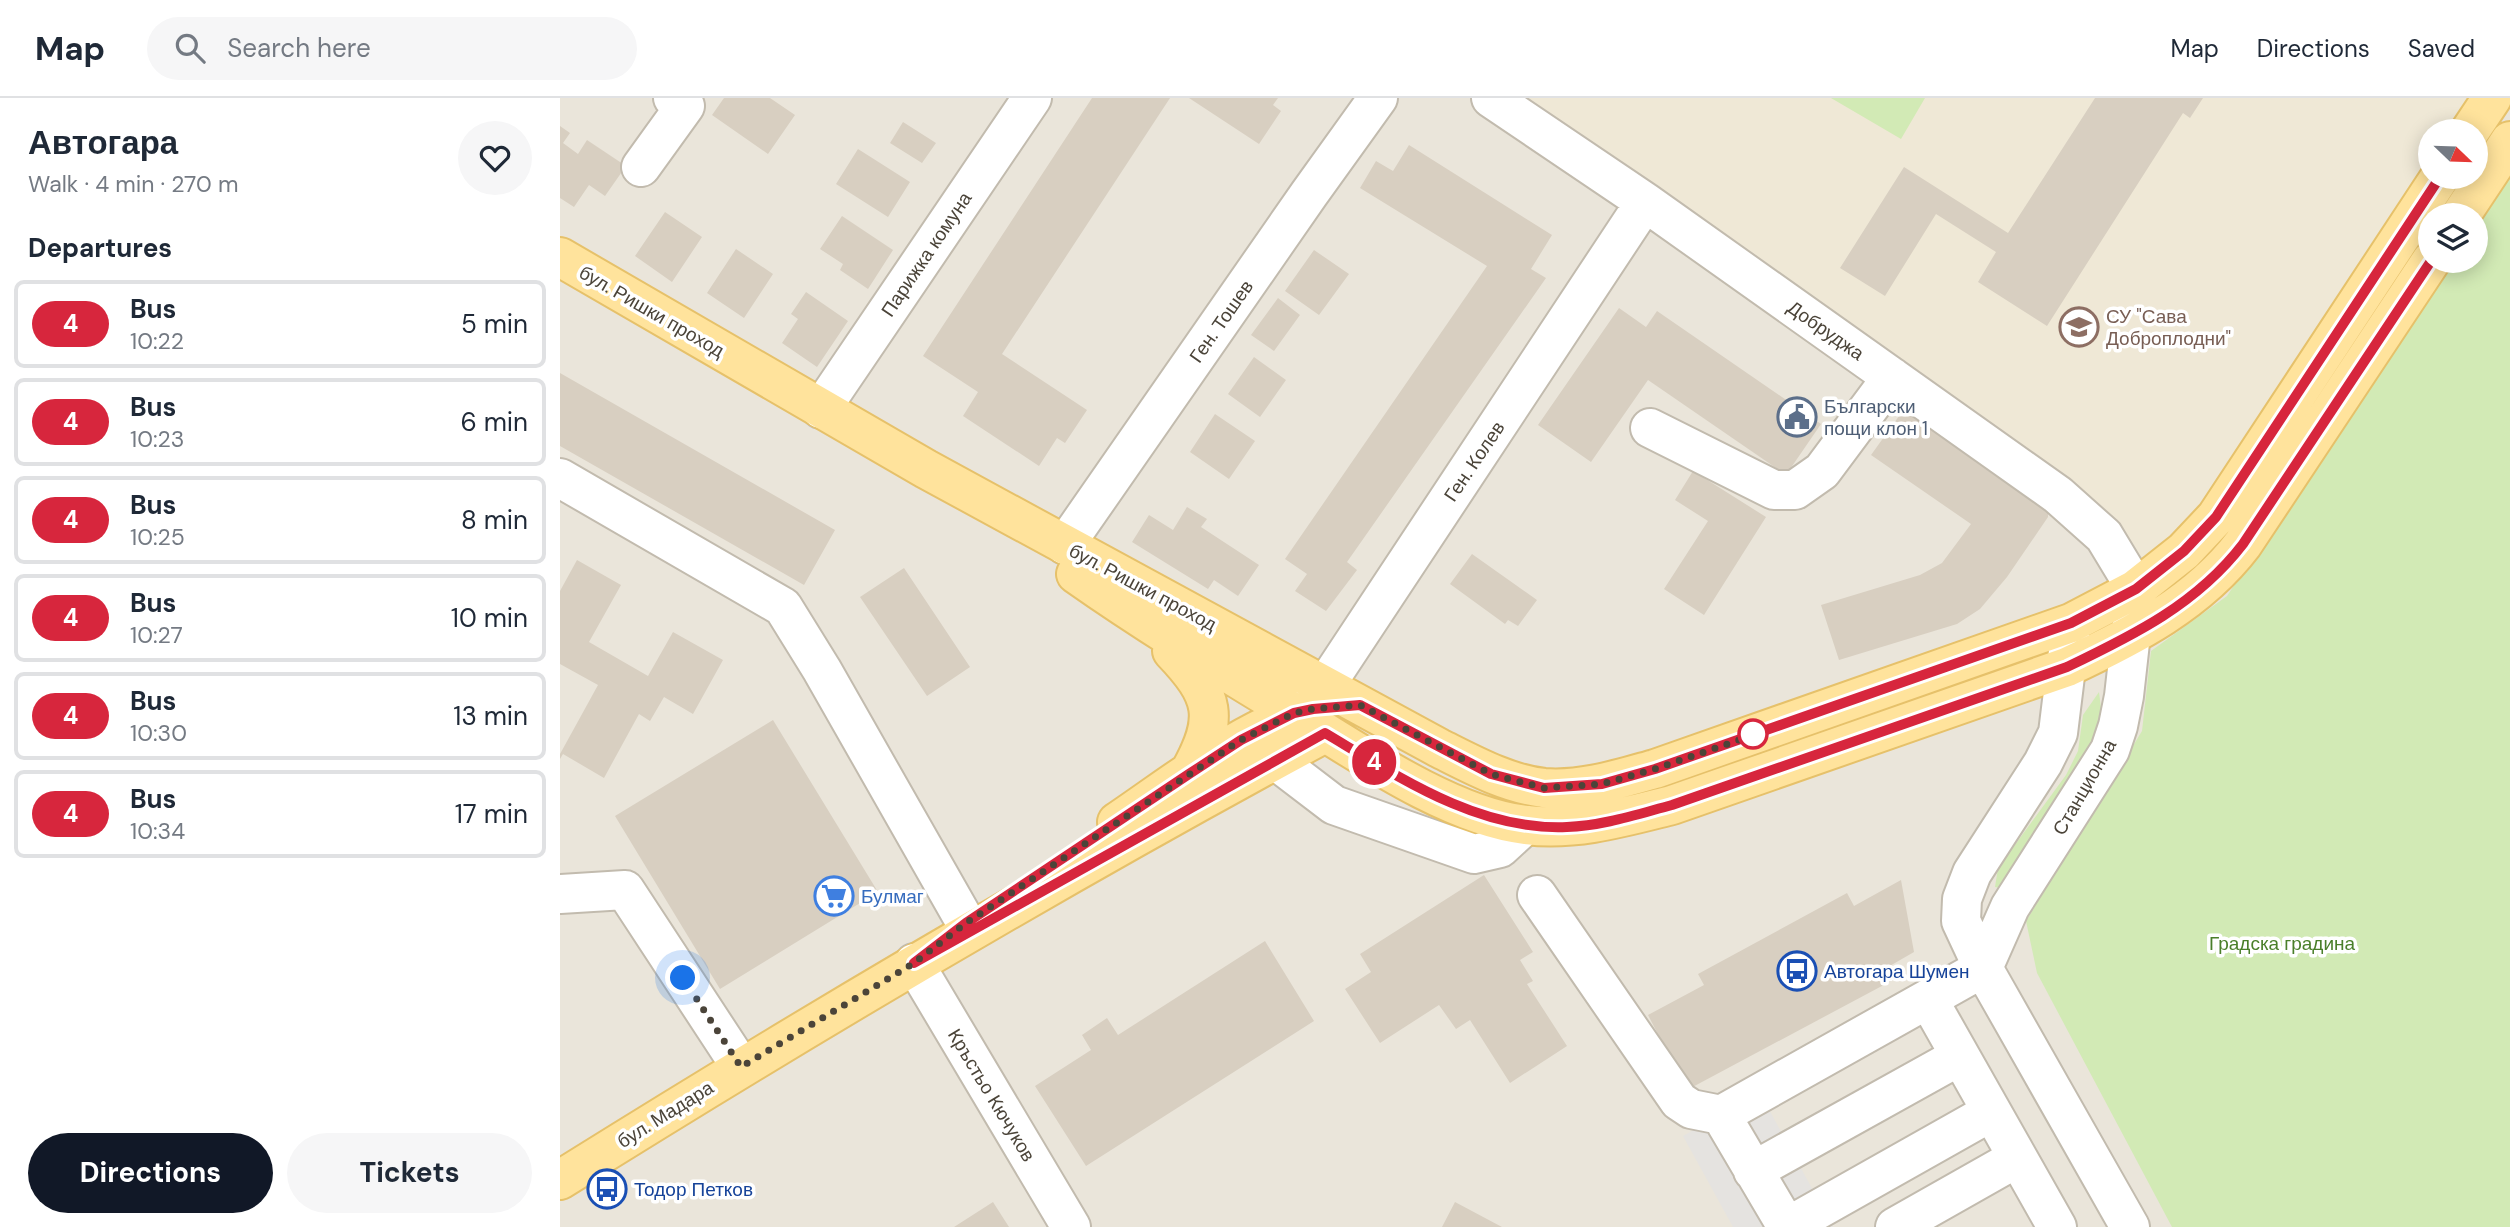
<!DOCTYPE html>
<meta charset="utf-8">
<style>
body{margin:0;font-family:"DM Sans",sans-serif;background:#f6f6f7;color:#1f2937;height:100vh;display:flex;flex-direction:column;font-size:26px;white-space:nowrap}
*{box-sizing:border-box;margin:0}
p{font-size:23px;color:#747a83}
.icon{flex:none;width:38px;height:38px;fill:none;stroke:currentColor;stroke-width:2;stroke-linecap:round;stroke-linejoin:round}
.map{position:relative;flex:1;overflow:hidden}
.drawer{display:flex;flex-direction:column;background:#fff;width:560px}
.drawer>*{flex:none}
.badge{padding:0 14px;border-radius:23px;font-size:24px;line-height:46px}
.needle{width:46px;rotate:113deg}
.buttons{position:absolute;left:1858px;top:21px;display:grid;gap:14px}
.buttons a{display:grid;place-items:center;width:70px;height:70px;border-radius:50%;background:#fff;box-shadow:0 4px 18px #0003;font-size:35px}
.you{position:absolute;width:35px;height:35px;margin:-18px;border:5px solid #fff;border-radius:50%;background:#1a73e8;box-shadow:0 0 0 10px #1a73e833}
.map>.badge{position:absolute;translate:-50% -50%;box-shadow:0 0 0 4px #fff}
h2{padding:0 28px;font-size:26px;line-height:63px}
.round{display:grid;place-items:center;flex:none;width:74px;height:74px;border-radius:37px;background:#f6f6f7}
.head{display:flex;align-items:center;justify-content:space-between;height:119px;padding:0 28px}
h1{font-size:33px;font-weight:700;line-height:52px}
.cta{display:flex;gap:14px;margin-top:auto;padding:14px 28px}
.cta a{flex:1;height:80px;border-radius:42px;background:#111827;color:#fff;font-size:28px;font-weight:700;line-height:80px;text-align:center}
.cta a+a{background:#f6f6f7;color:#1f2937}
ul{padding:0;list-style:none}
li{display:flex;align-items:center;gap:21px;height:88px;margin:0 14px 10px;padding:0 14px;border:4px solid #e0e1e3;border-radius:10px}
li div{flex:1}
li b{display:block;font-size:26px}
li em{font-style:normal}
li .badge{min-width:77px;font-weight:700;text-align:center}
header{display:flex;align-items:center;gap:42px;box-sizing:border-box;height:98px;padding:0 35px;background:#fff;border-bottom:2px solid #e0e1e3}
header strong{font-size:33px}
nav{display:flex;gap:38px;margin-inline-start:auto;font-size:24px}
.search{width:490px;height:63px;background:#f6f6f7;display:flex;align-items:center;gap:18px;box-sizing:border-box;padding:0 24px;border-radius:38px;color:#747a83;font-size:26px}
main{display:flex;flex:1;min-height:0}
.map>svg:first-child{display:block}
.residential{fill:#eae5da;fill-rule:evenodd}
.education{fill:#efe8d6}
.green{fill:#d2eab5}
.parking{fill:#e5e3e0}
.building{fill:#d8cfc1}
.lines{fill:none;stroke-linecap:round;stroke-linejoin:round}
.minor-casing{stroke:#c2bbae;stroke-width:42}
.major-casing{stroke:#e6c16a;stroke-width:42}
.minor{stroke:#fff;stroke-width:38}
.major{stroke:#ffe39c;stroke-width:38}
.line-casing{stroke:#fff;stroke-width:16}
.line{stroke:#d7263d;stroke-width:10}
.walk{stroke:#4b4439;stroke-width:7;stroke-dasharray:0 12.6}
.stop-dot{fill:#fff;stroke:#d7263d;stroke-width:3.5}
.labels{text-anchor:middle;stroke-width:7;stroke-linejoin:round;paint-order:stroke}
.street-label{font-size:19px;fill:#4b4439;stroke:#fff}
.education-label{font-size:19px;fill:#785e54;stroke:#fff;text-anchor:start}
.service-label{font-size:19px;fill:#4e5e75;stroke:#fff;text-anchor:start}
.shop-label{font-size:19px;fill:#366cbe;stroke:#fff;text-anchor:start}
.park-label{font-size:19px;fill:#4a7f2a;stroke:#fff}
.transit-label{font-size:19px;fill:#164399;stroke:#fff;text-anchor:start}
</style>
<header>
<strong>Map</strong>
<div class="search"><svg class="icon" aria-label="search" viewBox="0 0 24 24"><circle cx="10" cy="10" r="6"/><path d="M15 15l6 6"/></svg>Search here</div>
<nav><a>Map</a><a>Directions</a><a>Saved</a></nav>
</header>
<main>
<section class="drawer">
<div class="head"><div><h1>Автогара</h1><p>Walk · 4 min · 270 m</p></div><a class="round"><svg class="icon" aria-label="heart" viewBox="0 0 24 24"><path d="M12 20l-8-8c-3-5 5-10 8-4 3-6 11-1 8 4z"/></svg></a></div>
<h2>Departures</h2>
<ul>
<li><span class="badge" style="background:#d7263d;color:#fff">4</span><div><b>Bus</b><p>10:22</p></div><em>5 min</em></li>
<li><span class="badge" style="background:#d7263d;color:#fff">4</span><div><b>Bus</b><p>10:23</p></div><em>6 min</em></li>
<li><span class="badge" style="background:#d7263d;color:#fff">4</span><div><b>Bus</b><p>10:25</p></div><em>8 min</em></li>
<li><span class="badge" style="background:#d7263d;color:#fff">4</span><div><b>Bus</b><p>10:27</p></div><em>10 min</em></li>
<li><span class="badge" style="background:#d7263d;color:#fff">4</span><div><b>Bus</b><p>10:30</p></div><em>13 min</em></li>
<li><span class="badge" style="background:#d7263d;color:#fff">4</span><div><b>Bus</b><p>10:34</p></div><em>17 min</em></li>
</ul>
<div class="cta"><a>Directions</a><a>Tickets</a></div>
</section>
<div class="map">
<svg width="1950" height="1129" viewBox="0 0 1950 1129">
<rect width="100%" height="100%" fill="#f6f3ec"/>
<path class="residential" d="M0 0H1950V1129H0ZM1871 33H1916V79H1871ZM1871 117H1916V163H1871Z"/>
<path class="education" d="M928 0H1932L1910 33H1871V79L1683 379 1576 491 1544 438Z"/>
<path class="green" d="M1271 0H1365L1341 41Z
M1950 73V1129H1612L1477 875 1466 823 1582 633 1591 553 1667 498 1890 163H1916V123Z
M1539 594 1542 618 1535 653 1450 771 1440 790 1435 789 1438 770 1506 677 1518 653 1523 617Z"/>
<path class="parking" d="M1200 995 1273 1129H1173L1123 1038Z"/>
<path class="building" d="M164 0H210L235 17 208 56 152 17Z
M532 0H610L442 256 527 312 505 345 497 340 479 368 403 318 418 294 363 258Z
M629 0H718L713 7 721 13 699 46Z
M1535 0H1643L1630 20 1623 15 1487 228 1418 184 1436 154 1376 116 1325 198 1280 170 1344 69 1448 135Z
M343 24 376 45 362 65 330 45Z
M0 28 10 35 3 45 18 56 27 42 66 68 45 98 29 87 14 109 0 100Z
M849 47 992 137 971 171 986 180 787 464 797 472 766 513 735 493 747 476 725 461 927 168 800 90 816 63 833 73Z
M298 51 350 84 328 119 276 86Z
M105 114 142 139 112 184 75 158Z
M282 118 333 152 308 191 280 172 283 166 260 151Z
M176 151 213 176 184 220 147 195Z
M754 152 789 176 759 217 725 193Z
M246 194 288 223 257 269 222 245 238 221 231 216Z
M718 200 740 217 714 253 691 237Z
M1059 210 1086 229 1097 213 1261 326 1226 377 1088 282 1031 364 978 327Z
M694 259 726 282 700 319 668 296Z
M0 275 275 432 244 487 0 348Z
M1347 307 1488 405V419L1447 479 1420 511 1397 526 1279 562 1261 507 1360 477 1382 465 1411 426 1311 357Z
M655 316 695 343 669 381 630 354Z
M1133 373 1206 419 1144 517 1104 491 1148 423 1115 402Z
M627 409 647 421 641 429 699 467 678 498 654 482 648 491 572 444 589 417 613 432Z
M912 456 977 502 958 528 948 522 945 526 890 486Z
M17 462 61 487 29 544 88 578 113 534 163 562 133 616 104 599 90 623 79 616 44 680 3 656 0 661V656L38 587 0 566V493Z
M344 470 410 569 367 598 300 499Z
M213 622 318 794 160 891 55 718Z
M924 777 973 854 960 862 973 883 967 886 1007 948 950 985 910 922 896 931 879 907 820 945 785 891 811 874 800 856Z
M1341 782 1354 854 1328 869 1335 881 1127 992 1088 917 1144 887 1138 876 1287 795 1294 808Z
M705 843 754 923 526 1068 475 988 531 952 522 937 547 920 558 937Z
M433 1104 449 1129H394Z
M895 1104 942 1129H882Z"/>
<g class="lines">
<g class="minor-casing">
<path id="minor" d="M931 0 1085 104 1498 397 1544 438 1576 491 1564 598 1558 628 1550 652 1450 809 1423 870
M81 69 125 8 113 0
M261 311 472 0
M1090 330 1214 392H1235L1262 373 1332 279
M0 380 223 509 262 572 406 825
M505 447 749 96 818 0
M1510 537 1498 635 1483 665 1412 775 1402 801 1401 823 1423 870 1570 1129
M740 610 765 588 1085 104
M715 662 774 707 914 756 940 750 965 727
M0 796 65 792 181 969
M977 797 1119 1003 1131 1011 1161 1017 1423 870
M354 865 511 1129
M1368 901 1497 1129
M1161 1017 1227 1129
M1193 1073 1400 958
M1227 1129 1431 1014
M1335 1129 1457 1060"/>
</g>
<g class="major-casing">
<path id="major" d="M1910 33 1932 0
M1901 117 1950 43
M0 159 366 371 879 650C911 666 947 686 984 690 1022 693 1059 681 1095 671L1511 525 1576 491 1624 453 1656 419 1880 79
M516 476C587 526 660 570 734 615 799 655 892 719 966 727 1017 733 1064 719 1112 707L1507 569C1573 538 1638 505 1683 446L1871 163
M612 553C655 598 660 620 629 675
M557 724C612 687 690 625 753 611
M0 1082C251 925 505 775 765 635"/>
</g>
<use href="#minor" class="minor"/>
<use href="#major" class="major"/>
</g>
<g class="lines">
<g class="line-casing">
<path id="line" d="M1871 163 1683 446C1637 506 1574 537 1507 569L1112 707C1078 716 1042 728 1007 729 918 733 839 679 765 635L354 865 406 825 629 676 681 642 734 615 753 611 800 607 931 676 984 690 1042 686 1095 671 1511 525 1576 491 1624 453 1656 419 1880 79"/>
</g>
<use href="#line" class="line"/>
<path class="walk" d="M123 880 181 969 354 865 406 825 681 642 734 615 753 611 800 607 931 676 984 690 1042 686 1095 671 1199 635 1193 636"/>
</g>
<defs>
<g id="school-ring" transform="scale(2.0125)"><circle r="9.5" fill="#fff" stroke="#8d6e63" stroke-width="1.5"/><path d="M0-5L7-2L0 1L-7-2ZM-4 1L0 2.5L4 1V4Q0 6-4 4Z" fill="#8d6e63"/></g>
<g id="civic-ring" transform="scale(2.0125)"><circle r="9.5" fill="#fff" stroke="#5c6f8a" stroke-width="1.5"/><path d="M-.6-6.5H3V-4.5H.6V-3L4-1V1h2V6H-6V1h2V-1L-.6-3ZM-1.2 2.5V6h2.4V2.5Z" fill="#5c6f8a"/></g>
<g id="supermarket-ring" transform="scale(2.0125)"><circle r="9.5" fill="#fff" stroke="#3f7fe0" stroke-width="1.5"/><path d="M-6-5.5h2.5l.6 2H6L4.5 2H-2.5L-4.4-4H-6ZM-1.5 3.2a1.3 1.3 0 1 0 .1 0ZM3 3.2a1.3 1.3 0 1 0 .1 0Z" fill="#3f7fe0"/></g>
<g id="bus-ring" transform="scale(2.0125)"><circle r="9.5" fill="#fff" stroke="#1a4fb4" stroke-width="1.5"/><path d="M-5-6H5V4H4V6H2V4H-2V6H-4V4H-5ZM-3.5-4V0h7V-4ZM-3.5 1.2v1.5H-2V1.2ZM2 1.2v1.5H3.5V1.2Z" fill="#1a4fb4"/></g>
</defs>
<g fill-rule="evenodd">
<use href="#school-ring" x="1519" y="229"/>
<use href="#civic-ring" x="1237" y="319"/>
<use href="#supermarket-ring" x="274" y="798"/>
<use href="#bus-ring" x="1237" y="873"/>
<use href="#bus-ring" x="47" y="1091"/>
</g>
<circle class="stop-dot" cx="1193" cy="636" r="14"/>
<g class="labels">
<g class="street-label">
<text transform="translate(366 156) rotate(-56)" y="7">Парижка комуна</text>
<text transform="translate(92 213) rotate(30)" y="7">бул. Ришки проход</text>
<text transform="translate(661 223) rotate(-55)" y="7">Ген. Тошев</text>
<text transform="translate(1266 232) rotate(35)" y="7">Добруджа</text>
<text transform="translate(914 363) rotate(-56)" y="7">Ген. Колев</text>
<text transform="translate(583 489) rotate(28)" y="7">бул. Ришки проход</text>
<text transform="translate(1524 689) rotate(-60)" y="7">Станционна</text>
<text transform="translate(432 997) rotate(59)" y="7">Кръстьо Кючуков</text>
<text transform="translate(105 1016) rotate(-32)" y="7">бул. Мадара</text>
</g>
<g class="education-label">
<text x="1546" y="225">СУ "Сава<tspan x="1546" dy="22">Доброплодни"</tspan></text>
</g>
<g class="service-label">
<text x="1264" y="315">Български<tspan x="1264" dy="22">пощи клон 1</tspan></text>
</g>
<g class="shop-label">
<text x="301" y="805">Булмаг</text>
</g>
<g class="park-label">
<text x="1722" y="852">Градска градина</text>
</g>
<g class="transit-label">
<text x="1264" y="880">Автогара Шумен</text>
<text x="74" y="1098">Тодор Петков</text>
</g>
</g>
</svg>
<div class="buttons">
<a><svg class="needle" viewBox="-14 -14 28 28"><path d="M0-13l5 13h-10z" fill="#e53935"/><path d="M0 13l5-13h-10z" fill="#747a83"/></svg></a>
<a><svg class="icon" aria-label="layers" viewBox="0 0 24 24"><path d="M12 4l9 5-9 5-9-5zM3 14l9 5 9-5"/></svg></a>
</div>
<div class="you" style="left:123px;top:880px"></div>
<b class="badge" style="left:814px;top:664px;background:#d7263d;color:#fff">4</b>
</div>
</main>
